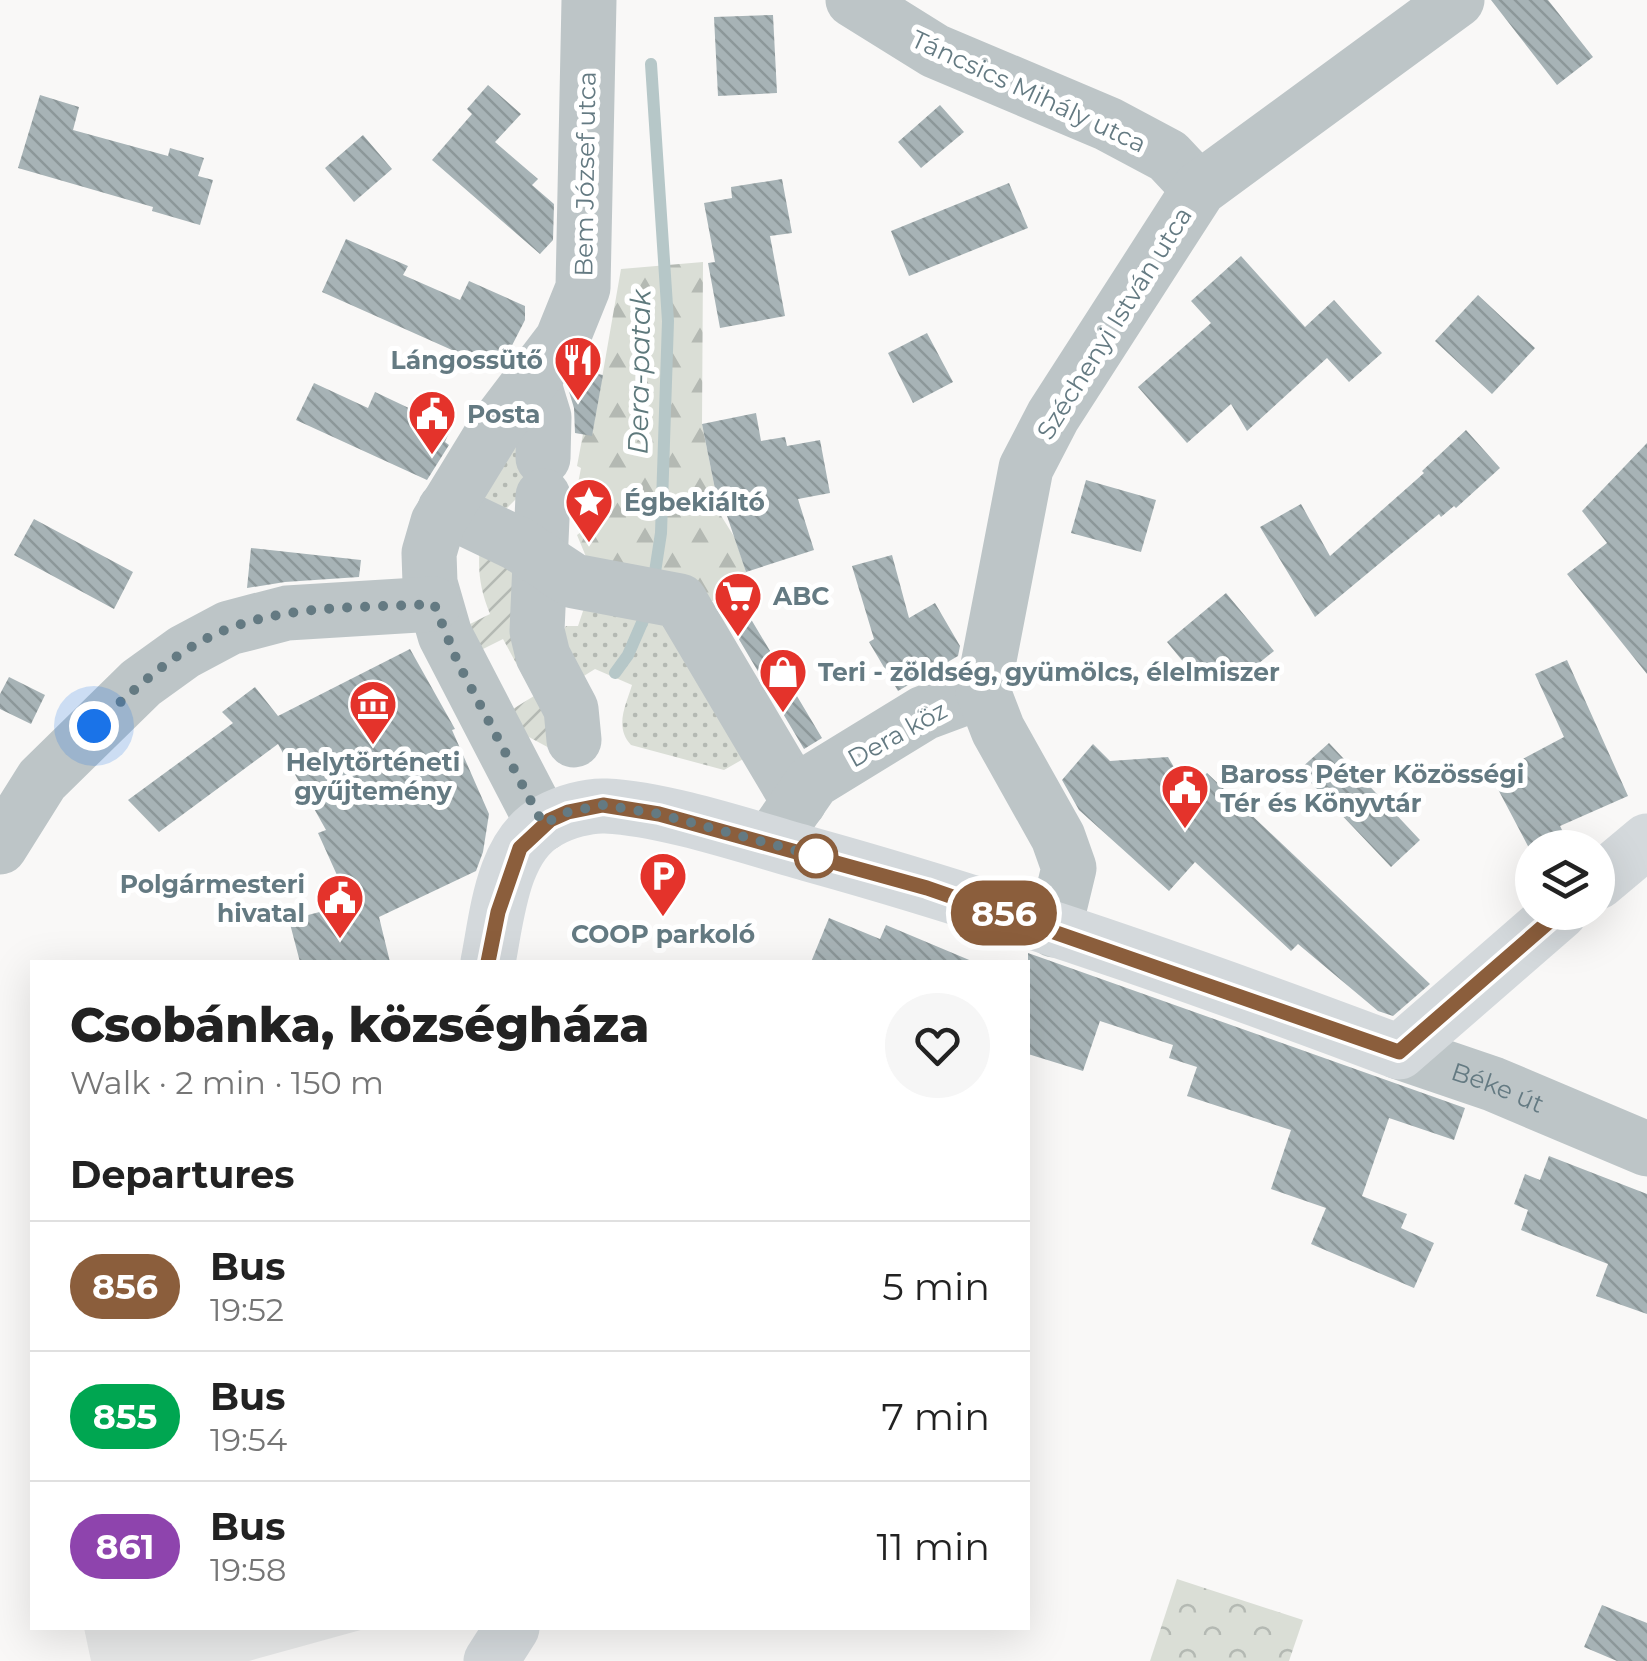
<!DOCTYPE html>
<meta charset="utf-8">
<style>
body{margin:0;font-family:Montserrat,sans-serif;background:#f6f6f6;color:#222;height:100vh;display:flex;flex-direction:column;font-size:38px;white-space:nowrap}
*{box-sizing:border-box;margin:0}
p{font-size:32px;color:#767676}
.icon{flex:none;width:55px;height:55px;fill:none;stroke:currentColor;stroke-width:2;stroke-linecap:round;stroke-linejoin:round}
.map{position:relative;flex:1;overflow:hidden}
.sheet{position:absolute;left:30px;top:960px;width:1000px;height:670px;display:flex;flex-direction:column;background:#fff;border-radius:0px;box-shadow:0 10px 40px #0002}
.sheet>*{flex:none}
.badge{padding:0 20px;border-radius:32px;font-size:35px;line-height:65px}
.controls{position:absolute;left:1515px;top:830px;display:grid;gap:20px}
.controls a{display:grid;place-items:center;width:100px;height:100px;border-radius:50%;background:#fff;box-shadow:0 10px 40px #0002;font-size:50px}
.you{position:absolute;width:50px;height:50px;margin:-25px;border:8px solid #fff;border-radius:50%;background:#1a73e8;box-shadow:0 0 0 15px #1a73e833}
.map>.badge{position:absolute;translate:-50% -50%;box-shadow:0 0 0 5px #fff}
h2{padding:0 40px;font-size:38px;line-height:90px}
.round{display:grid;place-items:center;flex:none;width:105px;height:105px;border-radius:52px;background:#f6f6f6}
.head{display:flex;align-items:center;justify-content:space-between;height:170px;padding:0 40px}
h1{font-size:48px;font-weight:800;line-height:75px}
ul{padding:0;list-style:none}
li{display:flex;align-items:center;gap:30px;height:130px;padding:0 40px;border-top:2px solid #e0e0e0}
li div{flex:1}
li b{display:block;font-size:38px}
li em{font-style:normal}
li .badge{min-width:110px;font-weight:700;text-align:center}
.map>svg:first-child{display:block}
.built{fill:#e7e8e8}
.grass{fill:url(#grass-dots)}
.forest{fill:url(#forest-firs)}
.park{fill:url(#park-crowns)}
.garden{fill:url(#garden-furrows)}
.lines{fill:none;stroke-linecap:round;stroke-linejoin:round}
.stream{stroke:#b6c7c8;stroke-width:12}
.building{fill:url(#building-back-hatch)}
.minor{stroke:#bdc5c7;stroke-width:55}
.major{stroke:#d4d9dc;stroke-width:55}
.line-casing{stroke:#fff;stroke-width:22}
.line{stroke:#8b5e3c;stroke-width:15}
.walk{stroke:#647a82;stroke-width:10;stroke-dasharray:0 18}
.stop-dot{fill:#fff;stroke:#8b5e3c;stroke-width:5}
.labels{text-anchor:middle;stroke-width:10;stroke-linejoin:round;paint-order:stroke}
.street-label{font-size:25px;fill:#647a82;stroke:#fff}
.poi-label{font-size:25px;font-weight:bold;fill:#647a82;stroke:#fff;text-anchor:start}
.water-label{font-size:28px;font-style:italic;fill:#5e797c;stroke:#fff}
</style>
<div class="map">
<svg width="1647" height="1661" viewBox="0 0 1647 1661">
<defs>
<pattern id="grass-dots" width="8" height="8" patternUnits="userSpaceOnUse" patternTransform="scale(2.5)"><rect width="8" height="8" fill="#daded6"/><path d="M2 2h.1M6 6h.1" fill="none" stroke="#b4b9b3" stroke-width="1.8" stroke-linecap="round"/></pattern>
<pattern id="forest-firs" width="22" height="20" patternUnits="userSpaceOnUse" patternTransform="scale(2.5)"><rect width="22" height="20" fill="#daded6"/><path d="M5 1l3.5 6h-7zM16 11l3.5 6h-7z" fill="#b4b9b3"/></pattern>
<pattern id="park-crowns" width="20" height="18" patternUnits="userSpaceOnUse" patternTransform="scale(2.5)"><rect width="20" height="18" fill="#daded6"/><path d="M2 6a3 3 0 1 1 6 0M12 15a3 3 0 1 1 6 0" fill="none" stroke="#b4b9b3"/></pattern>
<pattern id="garden-furrows" width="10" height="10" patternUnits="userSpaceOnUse" patternTransform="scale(2.5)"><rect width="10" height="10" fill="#daded6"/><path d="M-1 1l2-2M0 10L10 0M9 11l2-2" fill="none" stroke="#b4b9b3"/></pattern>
<pattern id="building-back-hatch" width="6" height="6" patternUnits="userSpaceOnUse" patternTransform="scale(2.5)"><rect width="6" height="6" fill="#a7b3b6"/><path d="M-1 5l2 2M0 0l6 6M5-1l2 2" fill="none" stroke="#8c9799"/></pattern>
</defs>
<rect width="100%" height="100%" fill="#f9f8f7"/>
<path class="built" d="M84 1628H368L249 1661H91Z"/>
<path class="grass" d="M531 401 525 490 497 518 463 505Z
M589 593 666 603 759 750 724 770 631 745C614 727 626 705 632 685L595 669 571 684 550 648 566 626H578Z"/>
<path class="forest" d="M703 262 702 424 720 514 735 538 746 572 733 589 697 610 594 576 577 535 585 529 574 504 581 468 577 466 583 434 592 435 621 269Z"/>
<path class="park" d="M1177 1579 1303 1620 1289 1661H1150Z"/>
<path class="garden" d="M481 538 502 546 523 594 557 734 553 750 527 736 508 712 534 696 503 639 479 651 466 626 490 614C479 587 477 567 481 538Z"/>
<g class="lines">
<path class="stream" d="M651 64 668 321 661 533 653 585
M615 673 628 655 648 609"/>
</g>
<path class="building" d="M1491 0H1548L1593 57 1557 85Z
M773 15 777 93 718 96 714 17Z
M488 85 521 114 495 142 538 179 532 185 554 204 553 240 540 254 432 160 472 114 467 109Z
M40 95 79 107 73 130 168 156 170 148 204 158 198 176 213 180 200 225 152 211 153 207 18 168Z
M940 105 964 132 921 168 898 142Z
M363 135 392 169 354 202 325 168Z
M782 179 792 233 770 236 785 316 720 328 708 263 715 262 704 203 732 198 731 187Z
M1009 183 1028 228 909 276 891 231Z
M346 239 408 266 403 275 460 300 469 281 525 306V320L499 371 322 292Z
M1241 256 1305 327 1334 300 1382 353 1349 382 1327 358 1247 431 1231 404 1187 443 1138 387 1211 323 1191 301Z
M1478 295 1535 348 1492 394 1435 341Z
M927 333 953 382 913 403 888 353Z
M578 370 603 375 592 436 575 433 574 408 567 385Z
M314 383 368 408 375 392 451 428 445 442 449 445 427 480 296 420Z
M756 413 761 441 785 437 787 446 820 440 830 493 798 499 814 550 746 572 726 513 720 514 702 424Z
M1466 430 1500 468 1456 508 1454 506 1441 517 1439 514 1315 617 1260 527 1301 504 1330 556 1424 473 1422 471Z
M1647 443V674L1567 574 1607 543 1582 511Z
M1086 480 1156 500 1141 552 1071 533Z
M34 519 133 572 114 609 14 555Z
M251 548 361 560 359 577 285 582 247 588Z
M892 555 909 618 935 603 960 646 958 656 898 691 869 642 874 639 852 566Z
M733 589 822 738 804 749 715 599Z
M1226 593 1274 651 1237 681 1222 662 1199 681 1167 642Z
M410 649 455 729 452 730 489 814 483 852 476 871 379 917 390 962H300L289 920 350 904 318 833 326 830 278 744 159 832 128 800 233 723 222 712 255 687 278 716Z
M1567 660 1628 796 1560 826 1571 848H1529L1491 776 1564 737 1535 674Z
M9 677 45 695 31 724 0 709V694Z
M1329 743 1420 840 1391 867 1299 770Z
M1093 744 1110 761 1168 757 1188 791 1207 773 1430 984 1393 1016 1378 1011 1298 944 1291 951 1195 862 1169 891 1079 810 1062 780Z
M829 918 880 939 886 925 974 962H811Z
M1028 953 1465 1108 1454 1140 1389 1118 1362 1196 1407 1214 1401 1228 1434 1243 1414 1288 1311 1244 1326 1208 1271 1189 1291 1130 1187 1096 1197 1067 1169 1058 1173 1045 1100 1021 1083 1071 1028 1054Z
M1549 1156 1647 1194V1314L1596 1296 1608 1264 1521 1230 1528 1210 1514 1204 1525 1174 1540 1180Z
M1602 1605 1647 1623V1661H1617L1584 1647Z"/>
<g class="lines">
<g class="minor">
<path d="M853 0 935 51 1108 124 1168 156 1199 189"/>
<path d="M532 378 544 417 543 458"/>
<path d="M543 496 537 631 543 656 571 709 574 740"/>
<path d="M445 509 518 544 574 581 680 601 799 802"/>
<path d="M543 824 445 635 430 583 429 553 438 522 498 424 562 340 583 288 589 0"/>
<path d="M779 830 813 781 924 713 983 691"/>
<path d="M0 847 42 780 141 683 184 652 229 628 287 613 434 604"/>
<path d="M1054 930 1069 868 1058 837 998 730 983 691 1026 468 1053 416 1199 189 1457 0"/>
<path id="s1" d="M1399 1052 1493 1084 1647 1149"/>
</g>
<path class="major" d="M1598 882 1647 841
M488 962C497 917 502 845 548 821 564 812 588 805 606 806 667 809 751 838 812 855 1010 910 1206 979 1399 1052L1560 912
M491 1661 512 1628"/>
</g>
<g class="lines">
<g class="line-casing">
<path id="line" d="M488 962 498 912 520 848 550 820 568 812 603 805 659 814 927 888 1399 1052 1560 912"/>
</g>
<use href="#line" class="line"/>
<path class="walk" d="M94 726C135 689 177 648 230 628 295 604 366 608 434 604L458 663 543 824 568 812 603 805 659 814 816 856"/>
</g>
<defs>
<g id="restaurant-pin" transform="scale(2.5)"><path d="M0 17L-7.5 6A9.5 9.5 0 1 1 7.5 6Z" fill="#e4332b" stroke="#fff"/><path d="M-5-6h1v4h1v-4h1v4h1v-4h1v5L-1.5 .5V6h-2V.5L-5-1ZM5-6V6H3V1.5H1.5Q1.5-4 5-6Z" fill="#fff"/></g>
<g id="civic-pin" transform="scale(2.5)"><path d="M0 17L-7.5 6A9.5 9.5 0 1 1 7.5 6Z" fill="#e4332b" stroke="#fff"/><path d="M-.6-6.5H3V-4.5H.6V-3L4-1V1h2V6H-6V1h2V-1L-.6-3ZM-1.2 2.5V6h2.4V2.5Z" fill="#fff"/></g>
<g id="sight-pin" transform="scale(2.5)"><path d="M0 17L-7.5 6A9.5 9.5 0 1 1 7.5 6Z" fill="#e4332b" stroke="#fff"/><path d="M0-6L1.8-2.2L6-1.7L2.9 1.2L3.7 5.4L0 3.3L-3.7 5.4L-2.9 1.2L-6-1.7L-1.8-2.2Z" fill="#fff"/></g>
<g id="supermarket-pin" transform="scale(2.5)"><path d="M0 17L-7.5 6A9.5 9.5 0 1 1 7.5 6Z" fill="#e4332b" stroke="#fff"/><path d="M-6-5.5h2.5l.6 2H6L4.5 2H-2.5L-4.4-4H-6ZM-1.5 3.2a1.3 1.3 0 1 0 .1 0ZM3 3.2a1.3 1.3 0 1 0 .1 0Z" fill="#fff"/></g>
<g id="shop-pin" transform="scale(2.5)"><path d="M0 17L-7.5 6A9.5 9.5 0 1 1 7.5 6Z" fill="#e4332b" stroke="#fff"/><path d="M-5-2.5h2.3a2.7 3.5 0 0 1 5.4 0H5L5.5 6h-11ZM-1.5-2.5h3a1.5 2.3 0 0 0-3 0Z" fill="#fff"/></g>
<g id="museum-pin" transform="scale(2.5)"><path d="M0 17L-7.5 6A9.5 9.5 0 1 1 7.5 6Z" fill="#e4332b" stroke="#fff"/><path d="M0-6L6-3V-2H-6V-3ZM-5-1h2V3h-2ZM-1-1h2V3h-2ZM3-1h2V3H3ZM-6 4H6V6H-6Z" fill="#fff"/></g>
<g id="parking-pin" transform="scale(2.5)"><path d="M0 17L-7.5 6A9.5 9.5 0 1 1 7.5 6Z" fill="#e4332b" stroke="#fff"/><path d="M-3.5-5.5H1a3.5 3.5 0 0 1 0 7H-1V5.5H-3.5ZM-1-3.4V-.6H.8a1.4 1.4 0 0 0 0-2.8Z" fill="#fff"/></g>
</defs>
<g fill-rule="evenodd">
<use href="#restaurant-pin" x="578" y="360"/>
<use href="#civic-pin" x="432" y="414"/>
<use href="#sight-pin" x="589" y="502"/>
<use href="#supermarket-pin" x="738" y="596"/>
<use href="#shop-pin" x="783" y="672"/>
<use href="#museum-pin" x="373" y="704"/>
<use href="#civic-pin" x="1185" y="788"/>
<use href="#parking-pin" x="663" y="876"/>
<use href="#civic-pin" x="340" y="898"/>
</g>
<circle class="stop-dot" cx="816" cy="856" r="20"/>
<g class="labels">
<g class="street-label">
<text transform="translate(1029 91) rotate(25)" y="9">Táncsics Mihály utca</text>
<text transform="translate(585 174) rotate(-89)" y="9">Bem József utca</text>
<text transform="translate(1114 323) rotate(-58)" y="9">Széchenyi István utca</text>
<text transform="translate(897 734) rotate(-29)" y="9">Dera köz</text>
<text dy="9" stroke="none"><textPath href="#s1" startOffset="105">Béke út</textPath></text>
</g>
<g class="poi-label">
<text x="543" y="369" text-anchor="end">Lángossütő</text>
<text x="467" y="423">Posta</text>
<text x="624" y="511">Égbekiáltó</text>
<text x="773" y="605">ABC</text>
<text x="818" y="681">Teri - zöldség, gyümölcs, élelmiszer</text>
<text x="373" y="771" text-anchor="middle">Helytörténeti<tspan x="373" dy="29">gyűjtemény</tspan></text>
<text x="1220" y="783">Baross Péter Közösségi<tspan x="1220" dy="29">Tér és Könyvtár</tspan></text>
<text x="305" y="893" text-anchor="end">Polgármesteri<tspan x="305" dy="29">hivatal</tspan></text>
<text x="663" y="943" text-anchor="middle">COOP parkoló</text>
</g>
<g class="water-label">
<text transform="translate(639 372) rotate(-89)" y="10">Dera-patak</text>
</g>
</g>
</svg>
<div class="controls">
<a><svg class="icon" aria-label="layers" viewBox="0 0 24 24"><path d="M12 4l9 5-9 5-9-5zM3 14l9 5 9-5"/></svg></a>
</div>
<div class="you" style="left:94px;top:726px"></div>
<b class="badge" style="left:1004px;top:913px;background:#8b5e3c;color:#fff">856</b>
<section class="sheet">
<div class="head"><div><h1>Csobánka, községháza</h1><p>Walk · 2 min · 150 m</p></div><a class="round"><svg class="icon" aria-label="heart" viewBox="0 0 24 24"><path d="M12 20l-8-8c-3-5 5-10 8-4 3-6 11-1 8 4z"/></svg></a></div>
<h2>Departures</h2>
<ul>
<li><span class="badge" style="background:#8b5e3c;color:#fff">856</span><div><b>Bus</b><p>19:52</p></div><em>5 min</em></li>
<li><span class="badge" style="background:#00a651;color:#fff">855</span><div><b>Bus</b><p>19:54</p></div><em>7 min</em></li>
<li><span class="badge" style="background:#8e44ad;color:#fff">861</span><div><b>Bus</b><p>19:58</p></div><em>11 min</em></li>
</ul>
</section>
</div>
